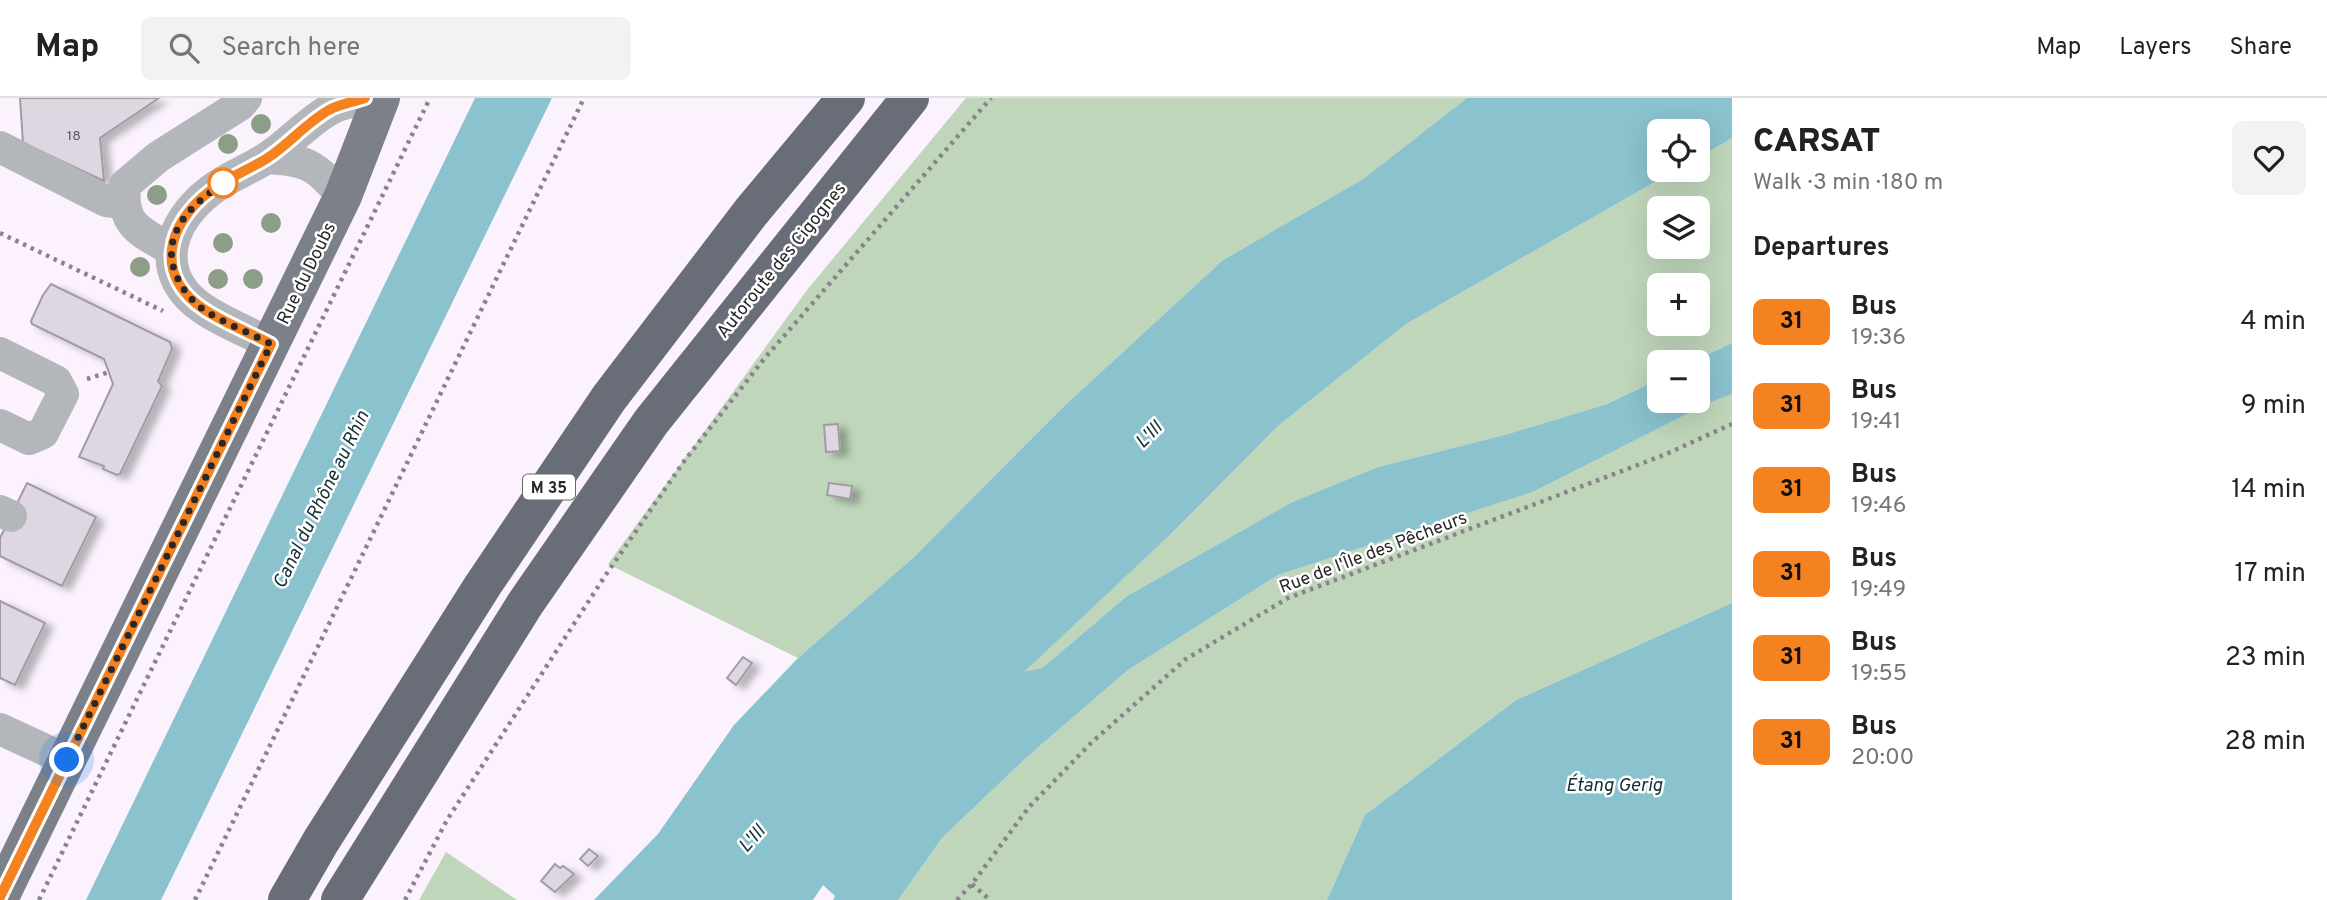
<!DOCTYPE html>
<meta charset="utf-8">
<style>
body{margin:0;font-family:Overpass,sans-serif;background:#f2f2f2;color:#222;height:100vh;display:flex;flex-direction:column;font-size:26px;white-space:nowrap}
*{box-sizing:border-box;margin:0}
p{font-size:23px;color:#767676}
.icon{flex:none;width:38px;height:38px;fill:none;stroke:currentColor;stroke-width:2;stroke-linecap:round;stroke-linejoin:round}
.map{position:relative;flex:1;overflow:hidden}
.details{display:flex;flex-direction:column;background:#fff;width:595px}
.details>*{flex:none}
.badge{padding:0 14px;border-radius:10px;font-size:24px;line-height:46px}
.tools{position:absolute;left:1647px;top:21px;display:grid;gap:14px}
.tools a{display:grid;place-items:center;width:63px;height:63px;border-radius:10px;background:#fff;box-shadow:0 7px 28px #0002;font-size:35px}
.you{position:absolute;width:35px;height:35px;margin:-18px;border:5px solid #fff;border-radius:50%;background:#1a73e8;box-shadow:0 0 0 10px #1a73e833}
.map>.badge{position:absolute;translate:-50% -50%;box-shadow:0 0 0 4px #fff}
h2{padding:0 21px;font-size:26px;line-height:63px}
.round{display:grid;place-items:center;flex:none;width:74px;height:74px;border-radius:10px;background:#f2f2f2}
.summary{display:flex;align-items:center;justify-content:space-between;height:119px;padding:0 21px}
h1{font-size:33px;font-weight:800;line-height:52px}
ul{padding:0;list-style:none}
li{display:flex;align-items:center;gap:21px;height:84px;padding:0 21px}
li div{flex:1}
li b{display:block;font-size:26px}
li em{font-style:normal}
li .badge{min-width:77px;font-weight:700;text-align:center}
header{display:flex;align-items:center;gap:42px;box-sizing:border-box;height:98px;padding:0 35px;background:#fff;border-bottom:2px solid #e0e0e0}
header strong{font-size:33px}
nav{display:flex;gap:38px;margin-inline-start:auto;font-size:24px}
.search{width:490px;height:63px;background:#f2f2f2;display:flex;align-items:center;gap:18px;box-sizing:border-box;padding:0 24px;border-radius:10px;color:#767676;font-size:26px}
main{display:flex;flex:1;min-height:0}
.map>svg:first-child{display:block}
.green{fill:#bfd6ba;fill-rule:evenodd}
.water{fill:#8ac2ce}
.building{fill:#ded6e0;stroke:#a29aa4;stroke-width:2;filter:url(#shadow)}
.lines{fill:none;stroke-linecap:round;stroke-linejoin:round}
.path{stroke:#89838a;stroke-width:4.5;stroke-dasharray:3.5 5;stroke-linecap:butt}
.minor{stroke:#b3b6bb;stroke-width:32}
.major{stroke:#7c8089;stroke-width:38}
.highway{stroke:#686d77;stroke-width:38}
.tree{fill:#8c9e88}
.line-casing{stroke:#fff;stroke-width:16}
.line{stroke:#f58220;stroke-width:10}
.walk{stroke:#2a272b;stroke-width:7;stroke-dasharray:0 12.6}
.stop-dot{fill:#fff;stroke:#f58220;stroke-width:3.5}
.labels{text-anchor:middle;stroke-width:5;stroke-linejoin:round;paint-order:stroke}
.number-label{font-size:14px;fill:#575358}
.shield{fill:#fff;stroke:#6a686b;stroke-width:2}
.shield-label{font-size:16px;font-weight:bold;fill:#2a272b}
.street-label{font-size:18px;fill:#2a272b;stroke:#fff}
.water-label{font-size:19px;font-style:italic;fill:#133035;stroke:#fff}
</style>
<header>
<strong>Map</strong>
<div class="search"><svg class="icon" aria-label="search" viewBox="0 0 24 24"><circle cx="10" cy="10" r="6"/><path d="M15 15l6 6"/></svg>Search here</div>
<nav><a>Map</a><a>Layers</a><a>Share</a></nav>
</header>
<main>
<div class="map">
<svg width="1732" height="802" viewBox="0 0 1732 802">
<defs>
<filter id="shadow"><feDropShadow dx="8" dy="4.5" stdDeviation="3.5" flood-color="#0004"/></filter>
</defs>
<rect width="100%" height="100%" fill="#fbf2fd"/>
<path class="green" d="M966 0H1467L1363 81 1223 162 1061 311 913 460 798 560 608 466 807 192Z
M1732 40V245L1692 264H1659V281L1607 306 1508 336 1378 369 1292 404 1127 498 1042 570 1022 575 1172 435 1278 328 1406 226 1676 72H1698V60ZM1659 110H1698V149H1659ZM1659 187H1698V226H1659Z
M1732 296V505L1516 602 1365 717 1327 802H898L942 740 1027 659 1128 572 1278 477 1531 394 1707 306Z
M446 754 517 802H419Z"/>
<path class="water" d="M475 0H552L161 802H86Z
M1467 0H1732V40L1698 60V33H1659V72H1676L1406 226 1278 328 1172 435 1024 574 1042 570 1127 498 1292 404 1378 369 1508 336 1607 306 1659 281V303H1698V264H1692L1732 245V296L1707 306 1532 394 1278 477 1128 572 1027 659 942 740 898 802H833L835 798 823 787 813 802H594L658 736 734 627 798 560 913 460 1061 311 1223 162 1363 81Z
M1732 505V802H1327L1365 717 1516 602Z"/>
<path class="building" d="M20 0H159L100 40 104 83 23 45Z
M51 186 170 244 172 251 158 283 162 288 120 376 117 377 103 371 104 368 79 359 113 286 104 261 32 226 31 223 43 197Z
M838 326 840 353 826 354 824 327Z
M27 385 96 419 62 488 0 458V440Z
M829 385 852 388 850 401 827 397Z
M0 503 45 525 15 587 0 580Z
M743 559 752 565 736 587 727 580Z
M589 751 598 758 588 768 580 761Z
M555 766 560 770 563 768 574 776 555 794 541 783Z"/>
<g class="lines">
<path class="path" d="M0 135 163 213
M87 281 109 274
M972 786 990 802
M39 802 430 0
M195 802 584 0
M405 802 447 722 605 478 685 362 764 261 991 0
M957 802 972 786 1029 709 1092 644 1186 561 1288 500 1664 357 1732 326"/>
<path class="minor" d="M0 49 106 103 123 105
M267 60C309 62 315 68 343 98
M170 151C139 133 121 127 125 87L158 59 240 7 246 0
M271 246C250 235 225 225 205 212 153 178 167 126 210 93 226 80 248 72 265 61 288 47 306 25 329 12 339 6 353 4 365 0
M0 255 56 283 63 296 43 335 29 341 0 327
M0 413 11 418
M0 631 67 662"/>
<path class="major" d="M0 799 343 98 381 0"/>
<path class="highway" d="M287 802 321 743 483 487 609 300 751 114 846 0
M340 802 525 506 651 324 910 0"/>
</g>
<g class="tree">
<circle cx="261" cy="26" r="10"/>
<circle cx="228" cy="46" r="10"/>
<circle cx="157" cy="97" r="10"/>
<circle cx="271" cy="125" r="10"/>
<circle cx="223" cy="145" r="10"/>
<circle cx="140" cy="169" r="10"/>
<circle cx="218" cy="181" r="10"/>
<circle cx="253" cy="181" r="10"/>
</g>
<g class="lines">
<g class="line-casing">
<path id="line" d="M0 799 271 246C250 235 225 225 205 212 153 178 167 126 210 93 227 80 248 72 266 61 288 47 306 25 329 12 339 6 354 4 365 0"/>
</g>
<use href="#line" class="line"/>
<path class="walk" d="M67 662 271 246C250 235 224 225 204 212 192 203 183 192 177 179 157 136 195 102 229 82L223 85"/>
</g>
<circle class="stop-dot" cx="223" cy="85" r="14"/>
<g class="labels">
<g class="number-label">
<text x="74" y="42">18</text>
</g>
<rect class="shield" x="523" y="376.5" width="52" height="25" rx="5"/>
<g class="shield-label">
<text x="549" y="395">M 35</text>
</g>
<g class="street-label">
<text transform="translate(781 162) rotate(-51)" y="6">Autoroute des Cigognes</text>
<text transform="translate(306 175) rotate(-64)" y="6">Rue du Doubs</text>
<text transform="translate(1373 454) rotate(-21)" y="6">Rue de l'Île des Pêcheurs</text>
</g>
<g class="water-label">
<text transform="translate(1148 336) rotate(-45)" y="7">L'Ill</text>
<text transform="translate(320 401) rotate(-64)" y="7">Canal du Rhône au Rhin</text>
<text x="1614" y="693">Étang Gerig</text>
<text transform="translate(751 740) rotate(-48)" y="7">L'Ill</text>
</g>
</g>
</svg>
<div class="tools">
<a><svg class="icon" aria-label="locate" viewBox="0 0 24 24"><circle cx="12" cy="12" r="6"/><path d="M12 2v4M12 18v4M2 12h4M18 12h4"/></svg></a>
<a><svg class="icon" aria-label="layers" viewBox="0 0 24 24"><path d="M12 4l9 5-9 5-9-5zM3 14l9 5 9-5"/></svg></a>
<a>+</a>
<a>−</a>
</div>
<div class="you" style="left:67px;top:662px"></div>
</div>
<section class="details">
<div class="summary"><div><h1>CARSAT</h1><p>Walk · 3 min · 180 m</p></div><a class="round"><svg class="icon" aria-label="heart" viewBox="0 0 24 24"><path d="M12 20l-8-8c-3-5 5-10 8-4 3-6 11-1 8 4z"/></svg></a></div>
<h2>Departures</h2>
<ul>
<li><span class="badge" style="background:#f58220;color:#111">31</span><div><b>Bus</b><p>19:36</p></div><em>4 min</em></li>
<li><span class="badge" style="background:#f58220;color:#111">31</span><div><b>Bus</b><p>19:41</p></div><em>9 min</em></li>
<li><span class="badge" style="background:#f58220;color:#111">31</span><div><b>Bus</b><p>19:46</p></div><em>14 min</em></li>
<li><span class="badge" style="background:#f58220;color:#111">31</span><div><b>Bus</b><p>19:49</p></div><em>17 min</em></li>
<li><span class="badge" style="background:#f58220;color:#111">31</span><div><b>Bus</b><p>19:55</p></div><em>23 min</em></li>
<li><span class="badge" style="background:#f58220;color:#111">31</span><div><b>Bus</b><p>20:00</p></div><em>28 min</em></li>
</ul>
</section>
</main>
